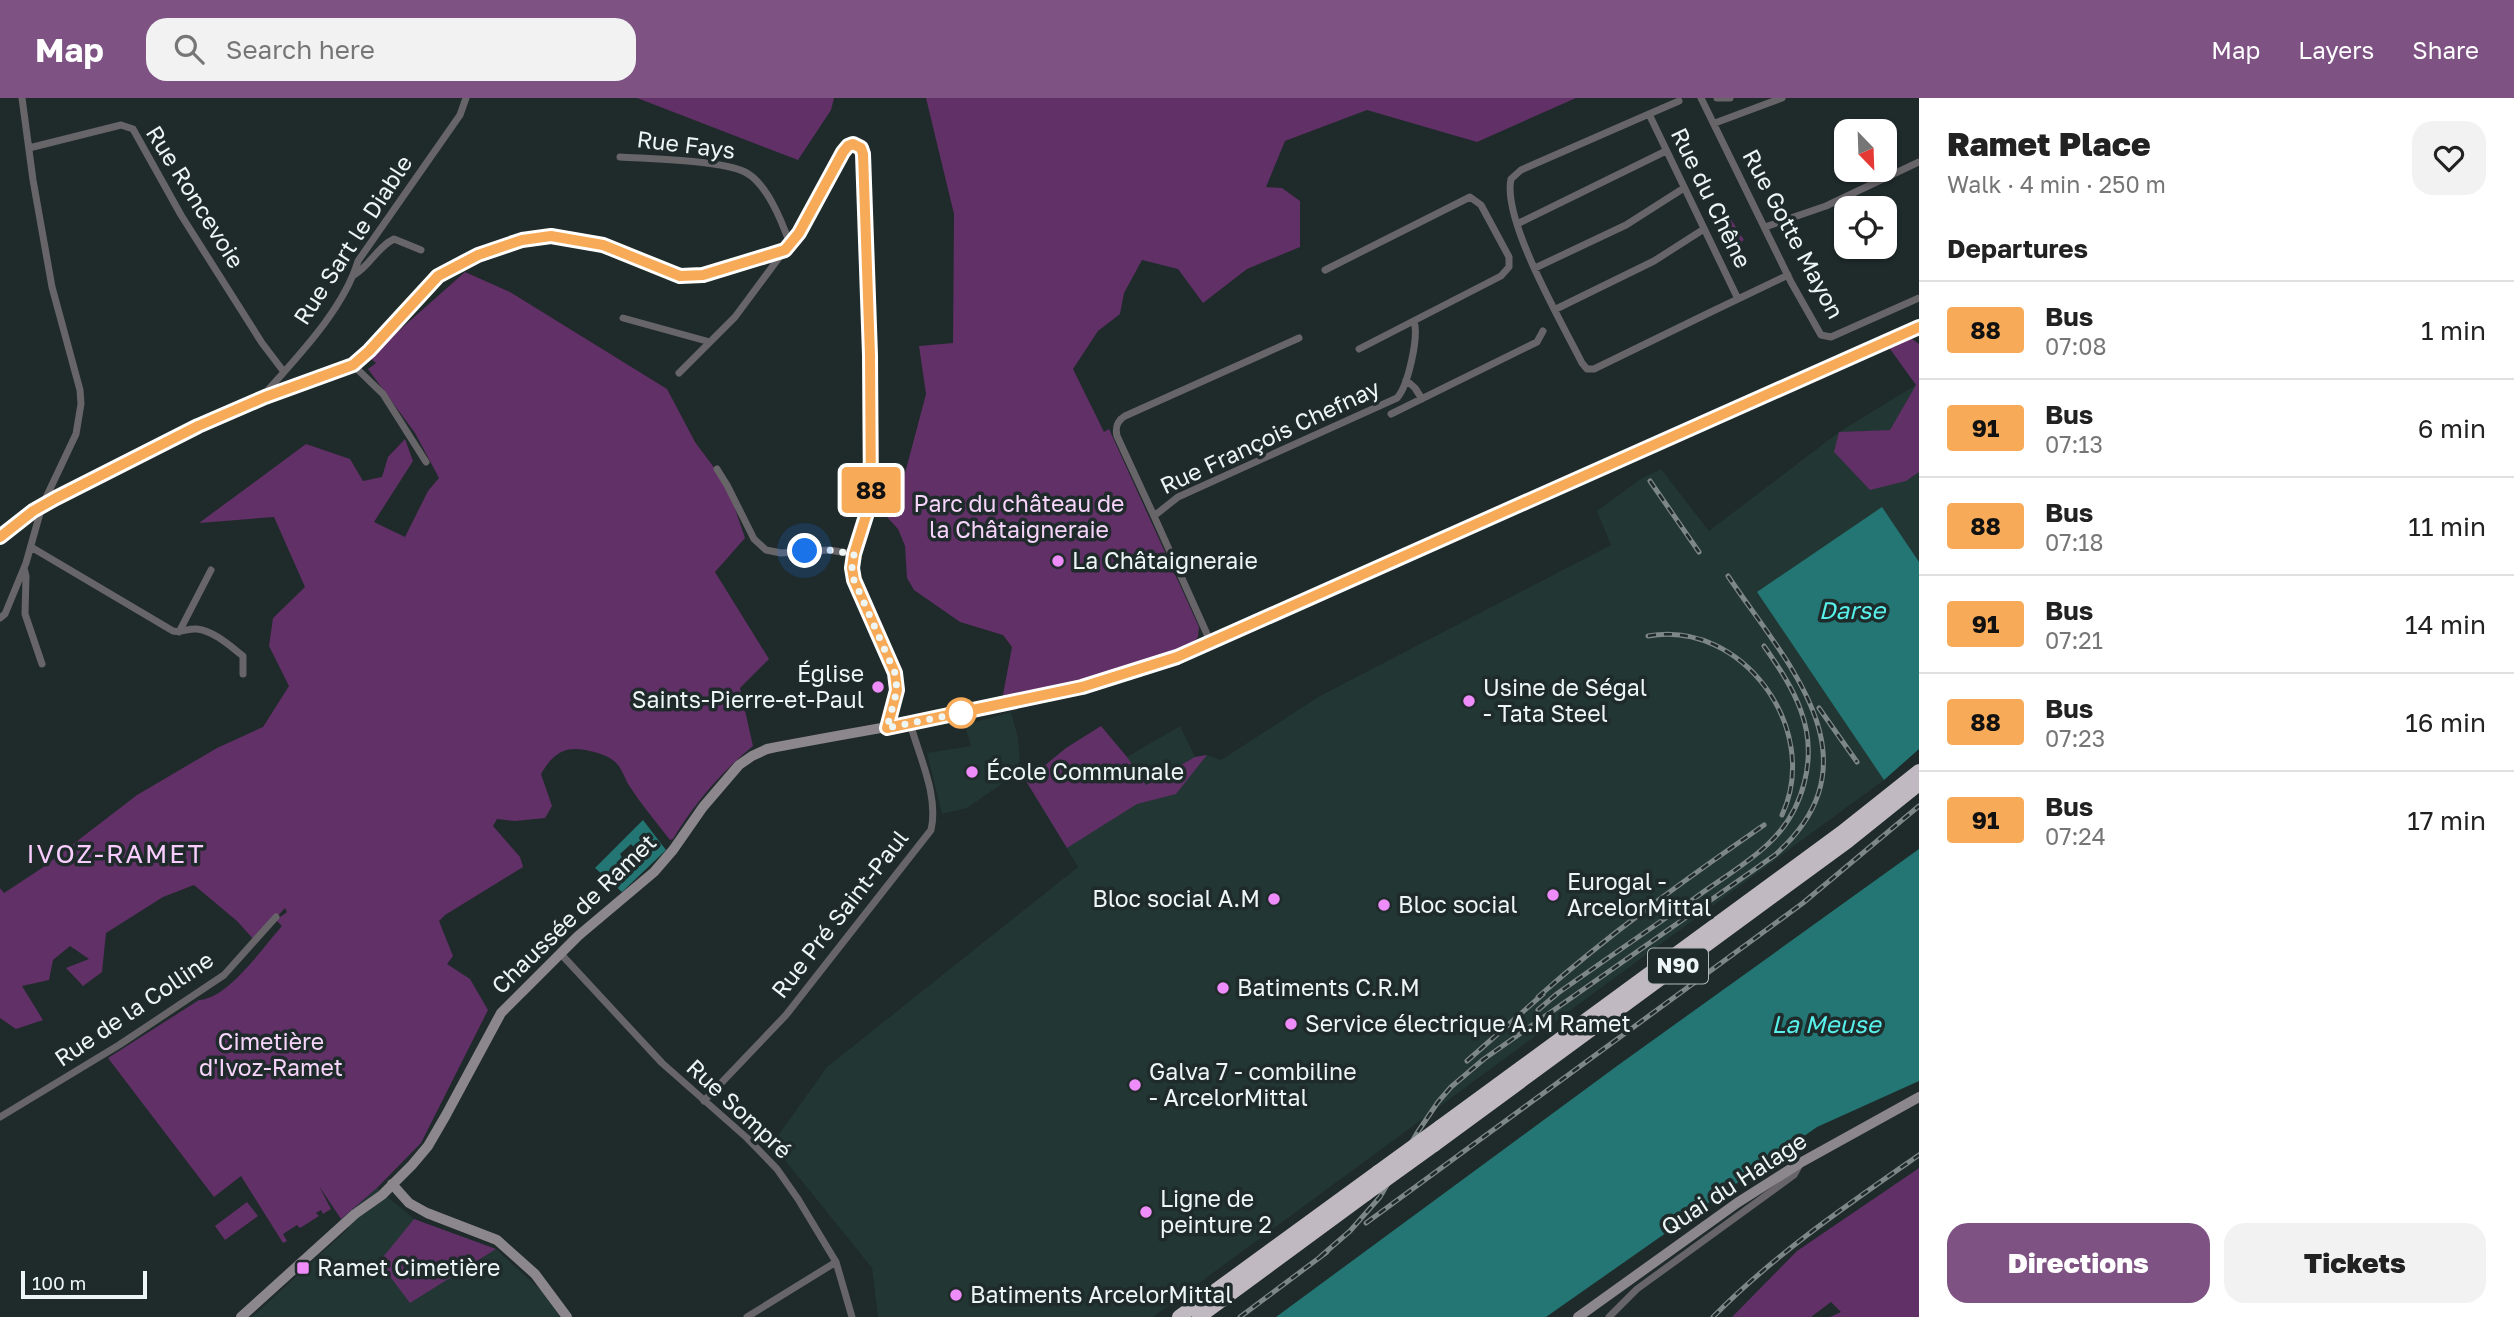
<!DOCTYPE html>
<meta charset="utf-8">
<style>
body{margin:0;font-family:"Golos Text",sans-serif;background:#f2f2f2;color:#222;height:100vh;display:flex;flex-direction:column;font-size:26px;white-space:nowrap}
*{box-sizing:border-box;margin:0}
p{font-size:23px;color:#767676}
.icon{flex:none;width:38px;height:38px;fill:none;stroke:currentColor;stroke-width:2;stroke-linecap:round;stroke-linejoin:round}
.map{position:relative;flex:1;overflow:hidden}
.panel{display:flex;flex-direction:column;background:#fff;width:595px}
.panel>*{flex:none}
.badge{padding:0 14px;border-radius:5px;font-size:24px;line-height:46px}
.needle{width:46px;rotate:157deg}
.fabs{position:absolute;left:1834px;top:21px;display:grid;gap:14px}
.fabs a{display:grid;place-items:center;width:63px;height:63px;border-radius:14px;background:#fff;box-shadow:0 2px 5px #0004;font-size:35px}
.scale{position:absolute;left:21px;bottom:18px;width:126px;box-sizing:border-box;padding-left:7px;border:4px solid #eef5f5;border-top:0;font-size:19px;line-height:24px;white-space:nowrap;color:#eef5f5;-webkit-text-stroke:5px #1f2a2a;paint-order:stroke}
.you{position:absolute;width:35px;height:35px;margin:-18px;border:5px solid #fff;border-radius:50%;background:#1a73e8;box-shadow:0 0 0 10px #1a73e833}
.map>.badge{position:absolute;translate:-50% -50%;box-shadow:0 0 0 4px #fff}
h2{padding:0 28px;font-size:26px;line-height:63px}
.round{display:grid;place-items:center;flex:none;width:74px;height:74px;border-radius:21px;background:#f2f2f2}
.head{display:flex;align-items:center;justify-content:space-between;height:119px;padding:0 28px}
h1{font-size:33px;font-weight:800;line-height:52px}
.action{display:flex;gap:14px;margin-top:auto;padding:14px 28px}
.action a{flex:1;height:80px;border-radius:21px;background:#7e5283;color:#fff;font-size:28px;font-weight:800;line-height:80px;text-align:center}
.action a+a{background:#f2f2f2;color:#222}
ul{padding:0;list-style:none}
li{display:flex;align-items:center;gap:21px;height:98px;padding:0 28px;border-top:2px solid #e0e0e0}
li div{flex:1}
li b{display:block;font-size:26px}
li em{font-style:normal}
li .badge{min-width:77px;font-weight:700;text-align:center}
header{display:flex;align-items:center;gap:42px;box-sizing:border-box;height:98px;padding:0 35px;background:#7e5283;color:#fff}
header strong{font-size:33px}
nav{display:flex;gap:38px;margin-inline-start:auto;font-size:24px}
.search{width:490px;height:63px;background:#f2f2f2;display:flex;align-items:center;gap:18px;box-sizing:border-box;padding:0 24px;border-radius:21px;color:#767676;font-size:26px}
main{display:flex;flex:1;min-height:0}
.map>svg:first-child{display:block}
.built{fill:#223634}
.green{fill:#603066}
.water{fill:#237673;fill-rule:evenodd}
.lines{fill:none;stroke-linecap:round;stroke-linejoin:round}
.street{stroke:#686568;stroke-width:7}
.secondary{stroke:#8c878c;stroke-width:10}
.highway{stroke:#c1b9c2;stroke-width:14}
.rail-casing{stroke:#7e8787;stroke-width:5}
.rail{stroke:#1f2a2a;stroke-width:2.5;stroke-dasharray:8;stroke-linecap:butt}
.highway-bridge{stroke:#c1b9c2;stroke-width:14}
.line-casing{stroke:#fff;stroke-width:16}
.line{stroke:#f7ab59;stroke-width:10}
.walk{stroke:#eef5f5;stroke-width:7;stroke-dasharray:0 12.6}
.poi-dot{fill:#ee8cf9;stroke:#1f2a2a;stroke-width:2.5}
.stop-dot{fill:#fff;stroke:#f7ab59;stroke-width:3.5}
.labels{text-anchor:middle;stroke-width:7;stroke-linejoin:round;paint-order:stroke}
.shield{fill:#1f2a2a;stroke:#b0b8b8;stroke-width:2}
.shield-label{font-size:21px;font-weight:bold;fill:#eef5f5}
.street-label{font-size:23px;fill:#eef5f5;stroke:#1f2a2a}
.park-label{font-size:23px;fill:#f7d4fa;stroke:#1f2a2a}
.poi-label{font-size:23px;fill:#eef5f5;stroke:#1f2a2a;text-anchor:start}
.water-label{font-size:24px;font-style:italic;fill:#58f0ea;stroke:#1f2a2a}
.quarter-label{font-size:26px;letter-spacing:2px;fill:#f9cdfd;stroke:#1f2a2a}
</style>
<header>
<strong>Map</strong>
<div class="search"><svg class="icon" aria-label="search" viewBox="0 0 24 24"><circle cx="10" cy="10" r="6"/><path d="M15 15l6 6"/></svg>Search here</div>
<nav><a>Map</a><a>Layers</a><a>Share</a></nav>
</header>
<main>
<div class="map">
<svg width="1919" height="1219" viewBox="0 0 1919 1219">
<rect width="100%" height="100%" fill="#1f2a2a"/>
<path class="built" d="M1919 285V651L1884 682 1153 1219H878L872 1170 772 1046 827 969 1078 769 1026 683 1066 650 1101 628 1127 659 1180 628 1195 659 1207 657 1221 662 1320 598 1611 447 1597 413 1642 380 1661 371 1709 433 1839 334Z
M1011 614 1018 640 1020 663 1003 685 967 710 942 716 927 655 971 648 965 627Z
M377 1090 414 1121 496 1151 543 1194 560 1219H252L349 1130 341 1121Z"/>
<path class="green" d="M637 0H834L831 12 798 62Z
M926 0H1576L1477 44 1367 12 1285 43 1266 89 1282 90 1300 103V149L1247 171 1203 205 1178 171 1142 162 1124 195 1120 216 1098 233 1073 271 1104 334 1109 331 1199 529 1198 539 1190 548 1128 572 1002 602 1012 549 1003 537 960 524 914 492 907 480 905 448 898 431 886 418 904 379 926 296 919 248 953 245 954 116Z
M1729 118 1744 142 1732 150 1717 125Z
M465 174 510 194 667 291 695 344 727 387 745 440 715 474 769 561 740 590 753 648C721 674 694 706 673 741L670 742C656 724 641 706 628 686 625 680 622 672 618 667 613 660 602 656 594 654 568 647 555 652 541 676L552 708 545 720 515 723 497 721 493 728 520 759 523 769 445 817 439 823 453 858 447 866 470 881 488 912 421 1045 377 1090 341 1121 319 1088 331 1111 323 1116 321 1112 316 1115 319 1118 300 1130 297 1127 283 1136 287 1143 283 1145 241 1078 214 1099 108 960 199 902C228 901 263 849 282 828L276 822 287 814 285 810 255 843 237 823 194 787 163 799 106 835 102 874 83 888 66 870 89 861 70 848 53 862 49 882 22 888 43 922 16 931 0 920V790L4 795 42 770 137 697 217 650 263 629 289 588 269 548 273 520 305 489 274 419 199 425 306 346 350 361 363 383 382 379 388 359 405 341 413 363 374 424 405 439 428 393 439 380 415 335 368 271 376 265 369 259Z
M1905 236 1919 246V374L1906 383 1870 392 1834 354 1839 334 1890 332 1916 287 1885 244Z
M1101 628 1127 659 1146 687 1195 659 1207 657 1176 696 1137 706 1067 750 1026 683 1066 650Z
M1919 1070V1219H1830L1841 1214 1831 1204 1811 1219H1732L1797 1153Z
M247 1104 258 1118 225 1142 215 1128Z
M414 1121 496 1151 410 1205 379 1164Z"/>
<path class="water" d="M1882 409 1919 464V651L1884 682 1757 494Z
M643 722 666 752 622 794 595 770ZM631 746 635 750 641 746 645 751 639 761 642 765 626 780 616 769 623 761 620 756Z
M1919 751V983L1817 1029 1546 1219H1276L1617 968Z"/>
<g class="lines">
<path class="street" d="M1701 0 1791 184 1821 237 1831 239 1919 200
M1717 0H1730
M1649 16 1679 3
M1715 25 1782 0
M29 50 121 27 133 31 181 117 262 245 284 274
M620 59C649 61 721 62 745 74 767 85 782 124 790 146
M1517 126 1666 53
M1765 129 1826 108 1919 64
M1535 170 1626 127 1684 90
M1325 172 1470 99 1481 107 1509 159V169L1501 178 1359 251
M354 177C371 167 376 150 394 141L421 152
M1738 201 1649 16 1521 72 1511 81C1502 122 1562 225 1582 265L1587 271H1594C1659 239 1723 208 1788 177
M1556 211 1654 163 1704 131
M623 220 710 244
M353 267 383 296 426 364
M679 275 735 219 784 153
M1406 282 1415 290 1422 301
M265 299 268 292C300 256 344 210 358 163L460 17 466 0
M1391 316 1537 244 1543 233
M717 371 727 387 754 441 766 452 781 455 829 452 854 456
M1154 418 1117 338C1115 329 1117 323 1125 318L1299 240
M0 439 33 413 56 400 198 328 265 299 353 267 369 253 438 178 478 157 522 142 551 137 602 147 680 178 703 177 785 152 799 135 843 54 848 48 857 47 863 56 870 257 871 402 854 456 852 470 854 482 895 575 897 592 887 630
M31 449 173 533C182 535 188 530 197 531 214 533 230 548 243 558V576
M24 470 26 478 25 516 42 566
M0 520 5 516 26 465 42 408 76 336 81 306 80 292 52 189 33 82 22 0
M179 534 211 472
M1211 545 1154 418 1178 399 1397 300C1408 288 1419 239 1414 223
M560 855 662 965 747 1040 777 1071 798 1101 836 1164 852 1219
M704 1003 786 917 931 732C939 698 919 658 910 625
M0 1019 119 947 224 877 276 819
M747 1219 836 1164
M1609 1219 1637 1191 1794 1077 1799 1068"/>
<path class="secondary" d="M392 1086 409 1105 427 1115 497 1142 535 1176 567 1219
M241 1219 355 1116 382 1097 412 1067 428 1048 446 1017 501 915 578 838 654 774 673 752 703 709 739 667 752 658 767 651C904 624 1045 607 1177 559L1919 229
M1578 1219 1737 1105 1800 1065 1919 999"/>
<path class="highway" d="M1440 1029 1841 735 1919 673
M1434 1047 1848 743 1919 686
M1179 1219 1378 1074
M1199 1219 1366 1096"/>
<g class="rail-casing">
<path id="rail" d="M1650 383 1699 454
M1648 538C1742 521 1822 631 1782 717
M1819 610 1857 664
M1538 899C1609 836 1686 781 1764 727
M1538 912 1558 895C1604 863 1649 831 1695 800 1719 782 1746 767 1768 746 1804 713 1818 659 1801 613 1793 590 1778 568 1764 548
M1467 963 1543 896
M1366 1125 1803 805 1919 708
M1320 1159 1350 1133 1380 1099 1417 1035 1438 1004 1451 989 1484 961 1775 757C1882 662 1787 566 1728 478
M1240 1219 1327 1154
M1713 1219C1775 1156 1847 1107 1919 1057"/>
</g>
<use href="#rail" class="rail"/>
<path class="highway-bridge" d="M1378 1074 1440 1029
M1366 1096 1434 1047"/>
</g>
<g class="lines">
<g class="line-casing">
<path id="line" d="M0 439 33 413 56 400 198 328 265 299 353 267 369 253 438 178 478 157 522 142 551 138 603 147 680 178 703 177 785 152 799 135 843 54 848 48 853 46 861 50 863 56 870 257 871 402 854 456 852 470 854 482 895 575 897 592 887 630 1082 589 1177 559 1919 229"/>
</g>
<use href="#line" class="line"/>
<path class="walk" d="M805 453 829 452 854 456 852 470 854 482 895 575 897 592 887 630 961 615"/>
</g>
<g class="poi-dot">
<circle cx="1058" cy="463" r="7"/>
<circle cx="878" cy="589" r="7"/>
<circle cx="1469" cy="603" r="7"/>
<circle cx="972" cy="674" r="7"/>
<circle cx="1553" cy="797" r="7"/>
<circle cx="1274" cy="801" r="7"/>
<circle cx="1384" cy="807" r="7"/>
<circle cx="1223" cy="890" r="7"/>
<circle cx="1291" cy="926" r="7"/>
<circle cx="1135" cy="987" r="7"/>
<circle cx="1146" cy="1114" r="7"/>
<rect x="296" y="1163" width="14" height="14" rx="3.5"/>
<circle cx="956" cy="1197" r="7"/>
</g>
<circle class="stop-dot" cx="961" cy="615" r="14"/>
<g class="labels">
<rect class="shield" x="1648" y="850.5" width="60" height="35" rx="5"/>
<g class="shield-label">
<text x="1678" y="875">N90</text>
</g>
<g class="street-label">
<text transform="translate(686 47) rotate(7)" y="8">Rue Fays</text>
<text transform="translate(195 99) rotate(58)" y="8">Rue Roncevoie</text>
<text transform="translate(1711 100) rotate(64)" y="8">Rue du Chêne</text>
<text transform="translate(1793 136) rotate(62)" y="8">Rue Gotte Mayon</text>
<text transform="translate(353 142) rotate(-57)" y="8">Rue Sart le Diable</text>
<text transform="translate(1270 339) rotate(-25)" y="8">Rue François Chefnay</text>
<text transform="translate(574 816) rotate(-44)" y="8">Chaussée de Ramet</text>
<text transform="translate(840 816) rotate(-52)" y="8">Rue Pré Saint-Paul</text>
<text transform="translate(134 911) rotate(-34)" y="8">Rue de la Colline</text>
<text transform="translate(739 1011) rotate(43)" y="8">Rue Sompré</text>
<text transform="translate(1734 1086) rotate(-33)" y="8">Quai du Halage</text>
</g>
<g class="park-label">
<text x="1019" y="414">Parc du château de<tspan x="1019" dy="26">la Châtaigneraie</tspan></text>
<text x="271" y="952">Cimetière<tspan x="271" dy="26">d'Ivoz-Ramet</tspan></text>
</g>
<g class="poi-label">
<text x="1072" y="471">La Châtaigneraie</text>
<text x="864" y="584" text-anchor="end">Église<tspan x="864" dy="26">Saints-Pierre-et-Paul</tspan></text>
<text x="1483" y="598">Usine de Ségal<tspan x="1483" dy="26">- Tata Steel</tspan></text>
<text x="986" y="682">École Communale</text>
<text x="1567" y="792">Eurogal -<tspan x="1567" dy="26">ArcelorMittal</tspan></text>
<text x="1260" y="809" text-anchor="end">Bloc social A.M</text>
<text x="1398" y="815">Bloc social</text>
<text x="1237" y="898">Batiments C.R.M</text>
<text x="1305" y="934">Service électrique A.M Ramet</text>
<text x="1149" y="982">Galva 7 - combiline<tspan x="1149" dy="26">- ArcelorMittal</tspan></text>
<text x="1160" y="1109">Ligne de<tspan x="1160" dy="26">peinture 2</tspan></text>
<text x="317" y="1178">Ramet Cimetière</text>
<text x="970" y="1205">Batiments ArcelorMittal</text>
</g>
<g class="water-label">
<text x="1852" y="521">Darse</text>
<text x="1826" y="935">La Meuse</text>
</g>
<g class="quarter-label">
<text x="116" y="765">IVOZ-RAMET</text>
</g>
</g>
</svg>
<div class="fabs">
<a><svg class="needle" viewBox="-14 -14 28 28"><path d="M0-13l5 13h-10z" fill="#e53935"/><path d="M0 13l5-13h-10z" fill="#767676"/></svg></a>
<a><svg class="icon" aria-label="locate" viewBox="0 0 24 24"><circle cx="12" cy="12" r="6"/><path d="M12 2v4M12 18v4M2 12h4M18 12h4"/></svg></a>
</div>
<div class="scale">100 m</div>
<div class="you" style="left:805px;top:453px"></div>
<b class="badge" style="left:871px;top:392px;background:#f7ab59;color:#111">88</b>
</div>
<section class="panel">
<div class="head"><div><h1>Ramet Place</h1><p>Walk · 4 min · 250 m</p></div><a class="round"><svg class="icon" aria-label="heart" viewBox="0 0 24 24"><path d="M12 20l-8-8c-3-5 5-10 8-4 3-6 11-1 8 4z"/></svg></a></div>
<h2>Departures</h2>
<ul>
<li><span class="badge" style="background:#f7ab59;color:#111">88</span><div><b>Bus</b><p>07:08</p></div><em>1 min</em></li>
<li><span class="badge" style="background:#f7ab59;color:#111">91</span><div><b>Bus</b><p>07:13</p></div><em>6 min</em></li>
<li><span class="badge" style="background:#f7ab59;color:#111">88</span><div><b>Bus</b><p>07:18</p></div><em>11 min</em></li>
<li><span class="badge" style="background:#f7ab59;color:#111">91</span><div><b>Bus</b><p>07:21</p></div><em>14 min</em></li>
<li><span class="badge" style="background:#f7ab59;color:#111">88</span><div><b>Bus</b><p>07:23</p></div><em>16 min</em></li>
<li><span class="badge" style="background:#f7ab59;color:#111">91</span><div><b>Bus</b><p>07:24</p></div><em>17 min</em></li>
</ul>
<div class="action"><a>Directions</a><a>Tickets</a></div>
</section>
</main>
